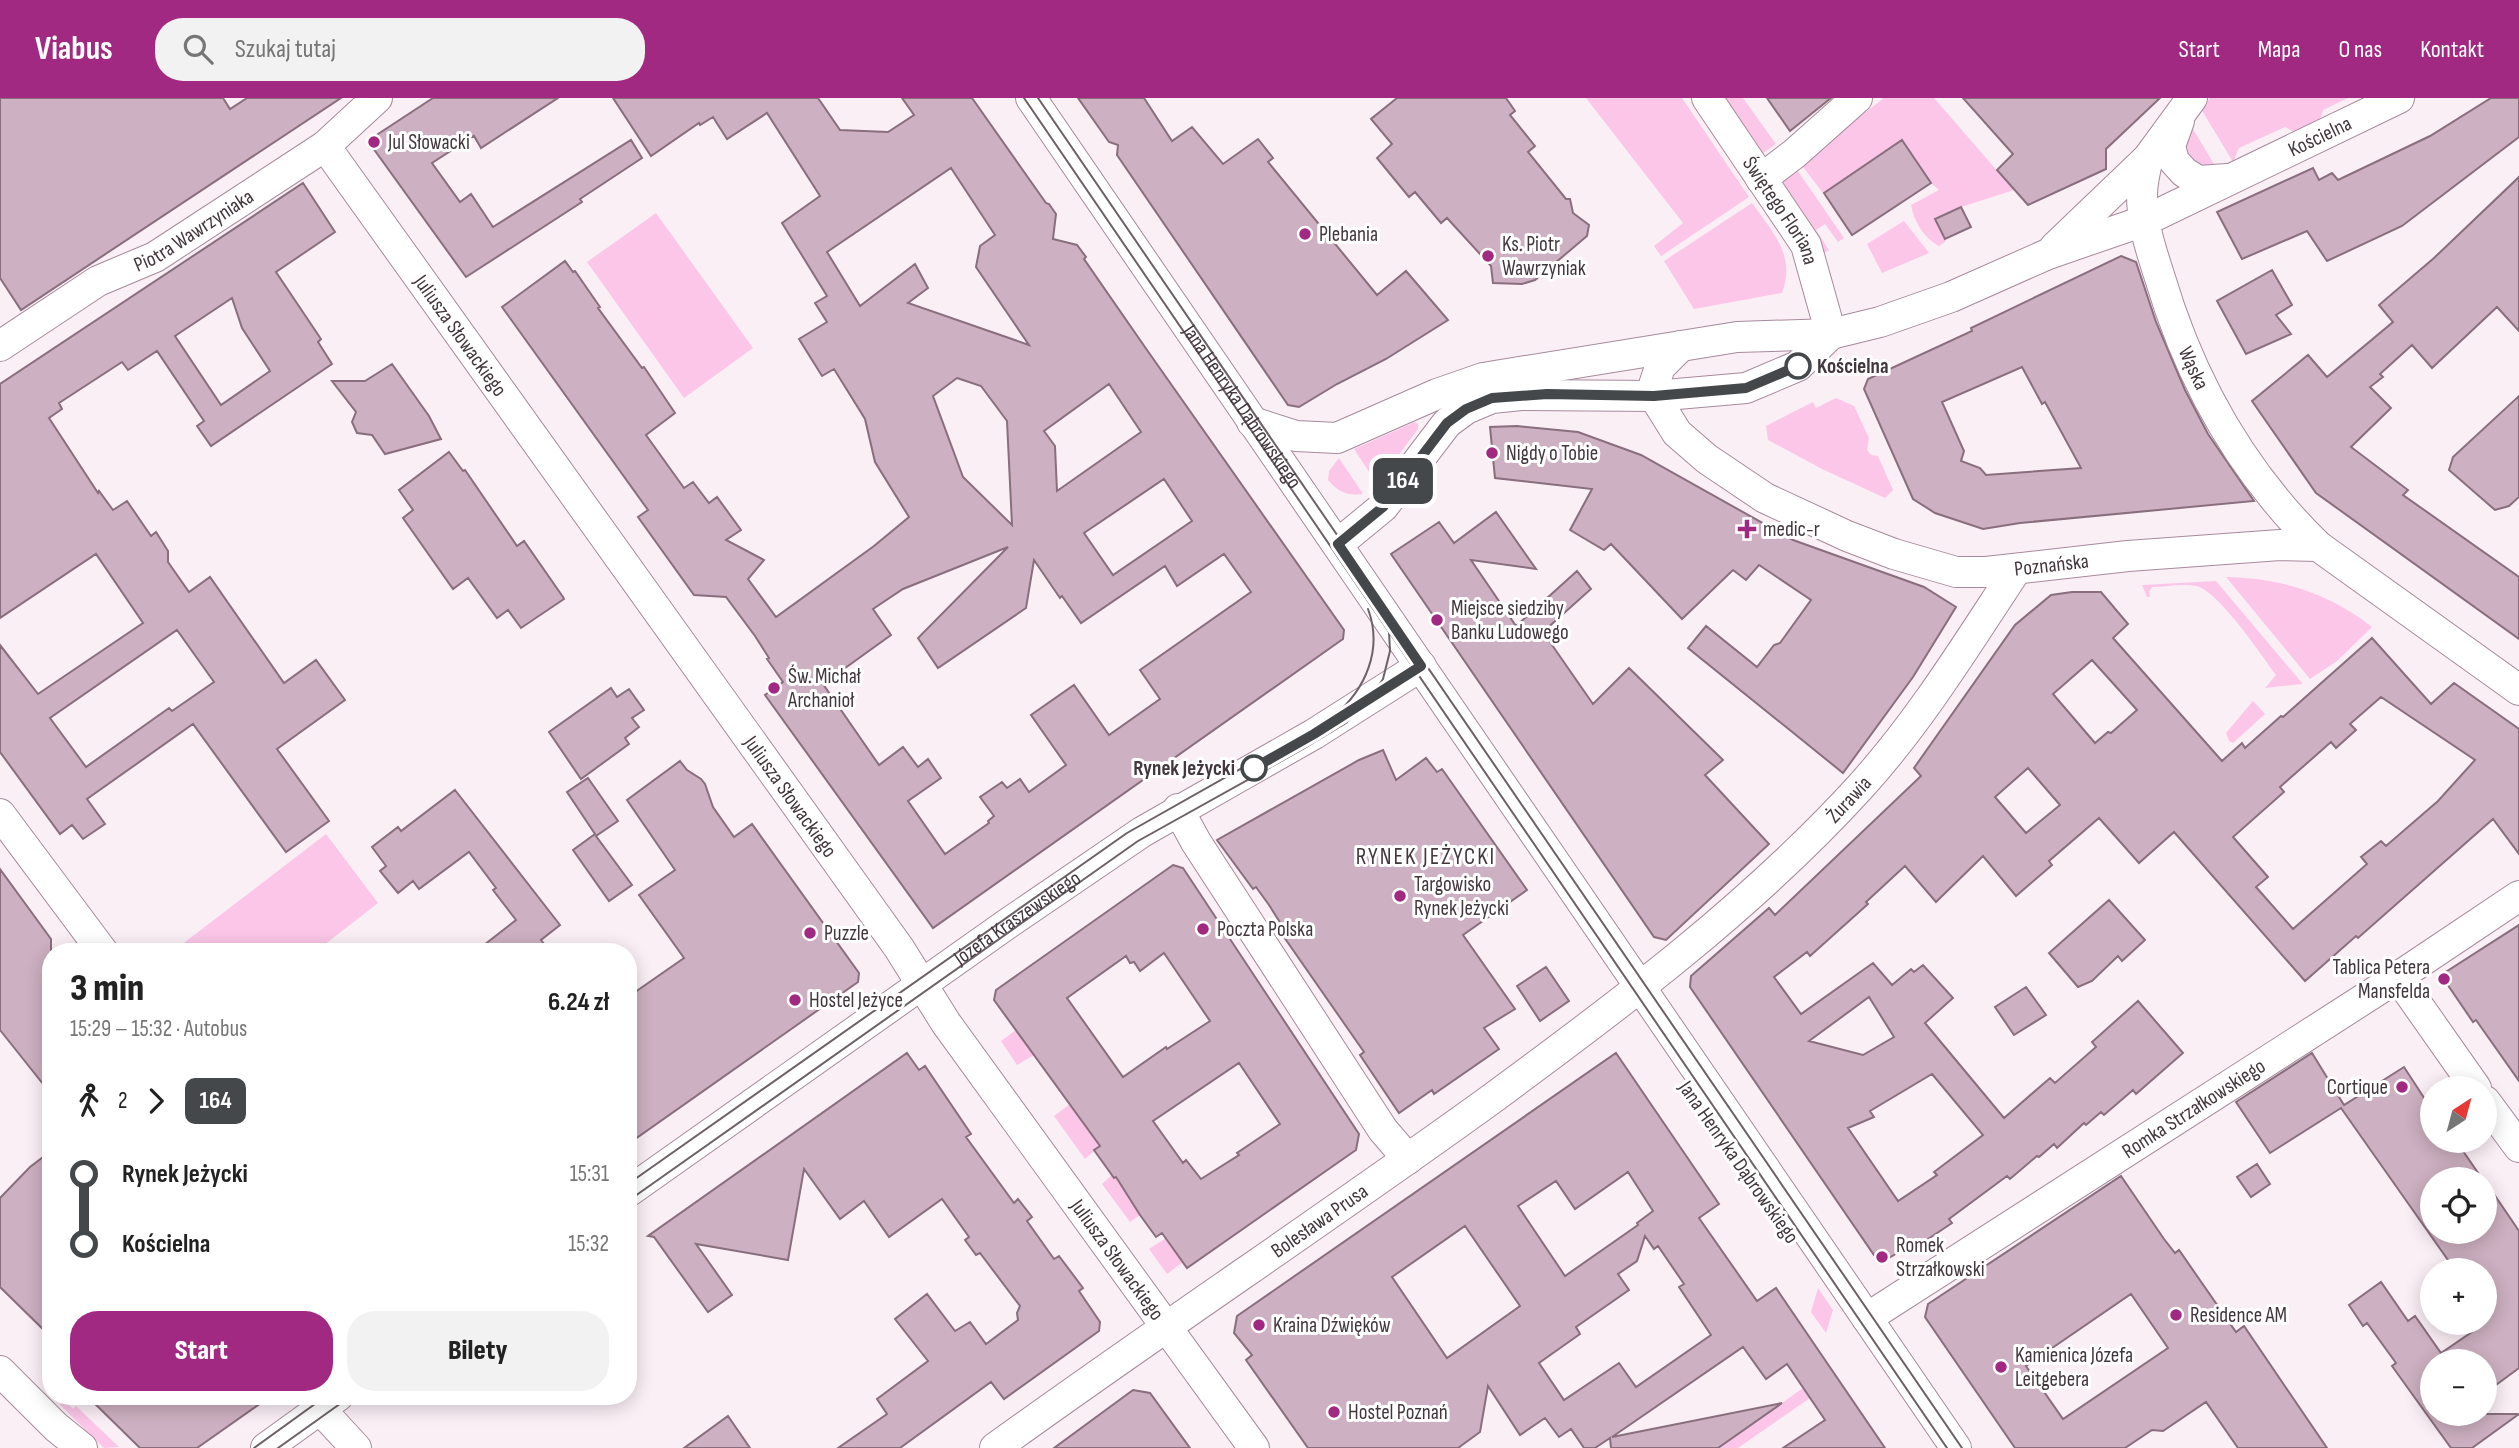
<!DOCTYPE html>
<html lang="pl">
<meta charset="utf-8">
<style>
body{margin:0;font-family:"Sofia Sans Condensed",sans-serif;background:#f2f2f2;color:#222;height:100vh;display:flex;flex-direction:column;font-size:26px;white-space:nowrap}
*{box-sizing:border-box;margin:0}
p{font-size:23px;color:#767676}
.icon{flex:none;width:38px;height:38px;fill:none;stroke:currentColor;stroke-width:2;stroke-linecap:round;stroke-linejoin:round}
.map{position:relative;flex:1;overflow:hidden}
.sheet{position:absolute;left:42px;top:845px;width:595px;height:462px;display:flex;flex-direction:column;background:#fff;border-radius:28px;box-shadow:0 4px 18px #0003}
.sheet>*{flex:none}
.badge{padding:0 14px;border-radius:10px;font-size:24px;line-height:46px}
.needle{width:46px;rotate:36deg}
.tools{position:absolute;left:2420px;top:978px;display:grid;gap:14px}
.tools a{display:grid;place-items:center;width:77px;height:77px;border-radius:50%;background:#fff;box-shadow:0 4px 18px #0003;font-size:35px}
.map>.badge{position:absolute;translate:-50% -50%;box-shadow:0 0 0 4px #fff}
.legs{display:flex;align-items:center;gap:10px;height:77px;padding:0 28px;font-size:23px}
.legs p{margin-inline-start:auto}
.summary{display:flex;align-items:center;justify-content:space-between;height:119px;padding:0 28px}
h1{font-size:38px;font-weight:800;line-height:52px}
.cta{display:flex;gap:14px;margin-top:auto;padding:14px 28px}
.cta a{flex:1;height:80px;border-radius:28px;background:#a22981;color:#fff;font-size:28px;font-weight:800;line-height:80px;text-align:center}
.cta a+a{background:#f2f2f2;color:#222}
ul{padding:0 28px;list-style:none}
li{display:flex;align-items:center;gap:24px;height:70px;font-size:26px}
li i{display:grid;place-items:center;width:10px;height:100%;margin:0 9px;background:currentColor}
li i::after{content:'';width:18px;height:18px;margin:-9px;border:5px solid;border-radius:50%;background:#fff}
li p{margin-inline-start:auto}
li:first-child i{background:linear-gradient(#0000 50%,currentColor 0)}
li:last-child i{background:linear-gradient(currentColor 50%,#0000 0)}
header{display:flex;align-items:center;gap:42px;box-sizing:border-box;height:98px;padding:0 35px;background:#a22981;color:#fff}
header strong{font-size:33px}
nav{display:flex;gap:38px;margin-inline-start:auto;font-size:24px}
.search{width:490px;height:63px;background:#f2f2f2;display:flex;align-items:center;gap:18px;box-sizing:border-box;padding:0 24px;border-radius:28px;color:#767676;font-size:26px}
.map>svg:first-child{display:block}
.green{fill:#fbc6e7}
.building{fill:#cdb0c1;stroke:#896e7e;stroke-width:2;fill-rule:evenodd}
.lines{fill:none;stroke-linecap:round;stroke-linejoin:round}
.minor-casing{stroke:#a68a9b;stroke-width:32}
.minor{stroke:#fff;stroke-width:30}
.tram{stroke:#6d6168;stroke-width:2}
.line-1-casing{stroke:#fff;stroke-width:16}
.line-1{stroke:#45484a;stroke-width:10}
.poi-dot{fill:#a22981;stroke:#fff;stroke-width:2.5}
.stop-1-dot{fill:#fff;stroke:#45484a;stroke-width:3.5}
.labels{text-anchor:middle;stroke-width:6;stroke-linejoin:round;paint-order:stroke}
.street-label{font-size:21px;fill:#43373e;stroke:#fff}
.poi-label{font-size:21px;fill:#43373e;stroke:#fff;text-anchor:start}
.stop-label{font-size:21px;font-weight:bold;fill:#43373e;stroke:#fff;text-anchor:start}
.neighbourhood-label{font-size:23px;letter-spacing:2px;fill:#43373e;stroke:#fff}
</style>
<header>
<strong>Viabus</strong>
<div class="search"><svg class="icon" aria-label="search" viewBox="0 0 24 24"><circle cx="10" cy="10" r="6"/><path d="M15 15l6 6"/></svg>Szukaj tutaj</div>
<nav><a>Start</a><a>Mapa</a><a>O nas</a><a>Kontakt</a></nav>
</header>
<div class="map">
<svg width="2519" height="1350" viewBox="0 0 2519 1350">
<rect width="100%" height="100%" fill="#fbeff6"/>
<path class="green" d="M1586 0H1682L1749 99 1661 158 1654 148 1683 125Z
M1726 0H1743L1776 46 1763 55Z
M1884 0H1934L2014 92 1961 109 1936 121 1946 143 1939 148C1924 140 1914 124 1911 107L1939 92 1931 85 1902 42 1823 95 1800 65Z
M2210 0H2348L2323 12 2319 24 2296 35 2285 29 2239 50 2233 64 2201 11Z
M2190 26 2217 71 2191 69 2182 44Z
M1791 63 1844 140 1838 144 1825 126 1816 132 1829 152 1822 156 1768 78Z
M1752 105C1773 135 1796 157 1782 195L1694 211 1664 163Z
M656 115 753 250 684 300 587 164Z
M1904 123 1929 155 1882 175 1867 146Z
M1836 300 1854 308 1869 340 1867 352 1871 357 1878 358 1893 392 1885 400 1822 371 1768 342 1766 328 1813 304 1816 310Z
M1415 324 1418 326V331L1377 386 1354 351Z
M1339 360 1363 396C1348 398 1338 394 1328 382L1329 373Z
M2226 479C2281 480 2328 495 2372 529L2337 563 2310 581Z
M2216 483 2302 585V586L2265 590 2276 577C2262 558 2218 492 2196 488 2183 485 2166 489 2152 489L2149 494 2150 499H2147L2142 487Z
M2253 603 2265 616 2233 645 2229 643 2226 635Z
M326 736 378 805 315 854H172Z
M1016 932 1034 957 1017 967 1001 943Z
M1070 1006 1100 1048 1085 1061 1054 1018Z
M1120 1076 1140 1117 1130 1124 1102 1086 1112 1077 1114 1080Z
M1166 1140 1183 1164 1167 1176 1149 1151Z
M1818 1190 1833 1212 1826 1235 1811 1214Z
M1803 1290 1810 1300 1738 1350H1718Z
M64 1302 73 1311 76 1308 119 1349 104 1350 60 1307Z"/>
<path class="building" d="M0 0H223L230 11 247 0H341L21 212 0 180Z
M433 0H558L481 50 474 38 432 65 460 104 471 96 493 129 631 42 642 60 580 101 582 104 466 179 373 50 375 38Z
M613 0H818L840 32 888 34 914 17 902 0H972L1046 105 1049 106 1056 116 1053 141 1077 147 1086 159 1084 161 1147 252 1344 532 1343 541 933 830 765 597 783 584 767 561 769 560 755 538 726 499 694 497 638 419 648 412 502 209 565 163 573 174 575 173 600 209 598 210 642 270 644 269 675 315 646 337 684 390 693 384 709 405 717 399 741 432 726 442 764 462 748 481 776 519 874 448 909 419 875 364 865 321 834 271 822 278 799 241 827 224 815 205 827 198 782 125 820 98 767 15 727 41 713 19 700 27 699 25 651 58ZM951 70 995 137 980 148 976 169 1029 247 908 205 928 190 915 166 860 208 827 154ZM957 280 981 288 1007 323 1012 427 963 379 933 298ZM1109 286 1141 334 1057 393 1055 348 1044 333ZM1164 381 1192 423 1113 477 1084 435ZM1008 449 918 540 938 570 1026 510 1034 462 1060 500 1062 498 1081 525 1165 468 1177 488 1224 456 1251 494 1140 572 1160 601 1109 637 1074 587 1031 617 1066 667 1029 694 1020 681 1007 690 1002 684 980 699 994 718 988 723 989 725 945 756 908 703 941 680 928 661 918 669 903 649 879 667 823 586 891 537 873 511 903 491Z
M1078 0H1144L1172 43 1192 29 1223 66 1258 41 1273 60 1268 64 1377 197 1406 173 1448 222 1386 261 1337 286 1299 309 1288 307 1117 57 1118 47 1109 44Z
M1397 0H1506L1515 13 1510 17 1535 48 1528 54 1566 101H1570L1573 115 1589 127 1587 138 1535 182 1522 186 1493 185 1491 168 1447 120 1441 125 1415 94 1409 99 1377 60 1392 46 1371 21Z
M1767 0H1831L1790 33Z
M1963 0H2160L2106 51V71L2028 107 1997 72 2013 56Z
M2491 0H2519V39L2402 128 2327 163 2307 133 2242 161 2217 114 2313 70 2319 82 2332 75 2338 82 2430 38Z
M1902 42 1931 85 1852 137 1824 95Z
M2519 79V233L2497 209 2432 270 2412 247 2380 276 2383 279 2370 289 2391 310 2351 349 2408 392 2403 397 2519 479V541L2316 395 2252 303 2308 257 2327 279 2393 224 2379 207 2434 160Z
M303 85 335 134 276 174 321 241 318 244 332 266 211 348 197 328 204 323 157 253 128 272 122 264 59 305 62 311 49 320 98 395 99 393 113 412 127 403 151 438 156 434 168 453V464L189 494 210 479 284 585 316 562 345 602 277 651 329 723 286 754 193 626 87 701 105 726 83 741 72 727 60 736 0 654V547L38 596 143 525 96 456 0 520V286ZM232 200 242 230 270 273 221 307 175 238ZM177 532 214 584 172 613 169 610 86 669 50 620Z
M1961 109 1971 129 1945 141 1935 121Z
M2121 158 2136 164 2156 224 2185 292 2208 336 2254 403 2020 425 1983 431 1935 415 1913 401 1864 291 1868 281 1972 233 1971 230ZM2022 269 2042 306 2045 304 2081 370 1986 377 1980 370 1961 363 1964 353 1942 304Z
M2272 172 2292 207 2276 217 2291 236 2246 256 2217 203Z
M392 266 429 318 441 341 385 356 372 337 357 335 352 324 356 314 332 283H365Z
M2519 298V399L2509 408 2495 412 2449 372 2453 359Z
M1517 328 1578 334 1641 357 1793 442 1924 489 1956 509 1913 579 1843 675 1688 550 1706 528 1757 569 1774 547 1780 545 1811 502 1759 467 1746 482 1733 472 1682 521 1611 446 1604 452 1570 432 1592 391 1495 380 1490 329Z
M449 354 463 373 465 372 517 448 524 443 563 499 564 501 521 530 508 512 497 520 468 480 453 491 403 420 413 412 399 392Z
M1496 414 1536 471 1471 462 1516 528 1577 473 1591 491 1543 534 1593 606 1629 570 1723 662 1705 677 1769 746 1666 842 1654 839 1391 456 1439 424 1454 445Z
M2072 494H2101L2128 526 2113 540 2222 663 2242 645 2245 650 2281 618 2283 619 2372 540 2431 606 2454 585 2519 631V756L2493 721 2358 840 2356 838 2305 883 2174 734 2139 765 2099 720 2049 763 2052 767 2016 798 1983 758 1936 804 1905 768 1866 804 1868 806 1810 858 1807 854 1774 879 1801 916 1873 865 1892 887 1911 871 1914 874 1923 867 1953 900 1925 925 2004 1020 2050 980 2055 985 2096 949 2092 944 2138 903 2183 955 2136 996 2133 992 2104 1017 2101 1014 2086 1027 2084 1025 2057 1050 2054 1046 2039 1059 2037 1058 2010 1081 2007 1078 1949 1121 1952 1125 1910 1153 1907 1149 1889 1160 1874 1157 1690 889 1691 878 1769 810 1775 817 1921 678 1914 670 2015 527 2051 497ZM2092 562 2137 612 2111 635 2108 634 2095 645 2053 596ZM2381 599 2475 662 2438 703 2386 748 2381 743 2361 759 2367 766 2293 831 2256 789 2268 779 2233 739 2284 694 2280 689 2331 644 2336 650 2356 632 2350 626ZM2028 670 2060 707 2026 735 1995 699ZM1869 899 1894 939 1863 957 1809 943ZM1932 976 1983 1037 1934 1074 1937 1077 1898 1103 1848 1030 1874 1019 1870 1013Z
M611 590 617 599 629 591 644 612 632 620 639 629 625 640 629 646 581 681 549 634Z
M1383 652 1396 682 1426 660 1437 674 1442 671 1527 792 1463 837 1515 911 1484 930 1499 951 1434 996 1432 992 1399 1015 1360 957 1364 954 1277 829 1281 826 1269 807 1256 789 1253 791 1217 742 1359 662Z
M680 663 687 672 701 681 705 686 713 709 734 739 752 726 859 875 858 884 628 1046V899L684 860 639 797 675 772 627 702Z
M588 680 618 723 596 738 632 787 609 803 573 752 595 736 567 694Z
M455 692 560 827 541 842 550 854H475L516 822 493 792 496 790 469 754 419 791 413 783 398 795 380 773 386 768 372 749 398 729 401 733Z
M1173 767 1183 770 1359 1036 1356 1052 1187 1170 1162 1135 1156 1139 1140 1117 1116 1079 1114 1080 1094 1052 1100 1048 994 902 996 892ZM1164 855 1210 923 1167 951 1166 949 1123 979 1067 900 1126 858 1130 865 1134 864 1140 873ZM1239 965 1280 1026 1237 1055 1239 1057 1201 1081 1186 1062 1183 1065 1153 1023Z
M0 771 51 841V996L0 932Z
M2109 802 2145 842 2122 863 2118 858 2092 883 2078 889 2049 855Z
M2519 827V983L2476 922 2473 924 2441 877Z
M1546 869 1569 903 1540 923 1517 888Z
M2026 889 2046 917 2014 937 1995 909Z
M907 955 919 972 925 968 971 1036 966 1039 1014 1105 1018 1101 1032 1119 1027 1123 1054 1161 1059 1158 1083 1190 1079 1193 1100 1224 1099 1233 1004 1301 991 1284 900 1350H838L887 1316 877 1301 928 1263 895 1221 927 1196 955 1233 970 1224 986 1246 1018 1222 1017 1215 1020 1208 980 1155 976 1157 965 1142 969 1139 942 1101 889 1139 864 1103 840 1121 804 1071 788 1162 696 1146 732 1197 708 1214 654 1139 648 1138Z
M1616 955 1719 1106 1699 1120 1757 1203 1776 1190 1885 1350H1783L1825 1322 1787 1266 1766 1281 1743 1249 1612 1339 1782 1305 1718 1350H1611L1610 1340 1595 1350H1584L1571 1331 1559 1339 1545 1320 1520 1337 1488 1288 1480 1334 1458 1350H1308L1246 1262 1252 1257 1234 1235 1237 1218ZM1628 1074 1653 1113 1637 1125 1638 1127 1565 1178 1518 1108 1556 1083 1575 1111ZM1465 1128 1520 1208 1447 1260 1392 1179ZM1645 1138 1654 1151 1658 1148 1684 1186 1679 1189 1711 1237 1636 1289 1619 1265 1564 1302 1539 1265 1580 1236 1576 1229 1629 1192 1618 1176 1637 1163Z
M2312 955 2344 1007 2404 969 2432 1012V1043H2456L2483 1082H2432V1134H2485V1083L2519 1133V1270L2485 1295V1264H2432V1316H2519L2472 1350H2451L2392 1268 2396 1265 2367 1225 2363 1228 2349 1207 2381 1184 2408 1223 2415 1218 2441 1255 2485 1225V1172H2455L2341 1010 2270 1055 2236 1004Z
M51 1053V1239L0 1189V1100L30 1069Z
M2257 1066 2270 1086 2251 1099 2237 1079Z
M2121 1078 2164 1141 2175 1155 2179 1152 2236 1234 2244 1228 2327 1350H2238L2206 1304 2163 1333 2152 1332 2125 1350H2015L1925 1219 1928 1206ZM2131 1196 2168 1250 2063 1321 2026 1268Z
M1133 1292 1150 1295 1190 1350H1054Z
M87 1298H271L197 1350H140Z
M728 1318 750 1350H684Z"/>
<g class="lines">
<g class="minor-casing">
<g id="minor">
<path id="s1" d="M1031 0 1956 1350"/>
<path id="s2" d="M1707 0 1806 147 1831 236"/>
<path d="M2179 23 2170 48 2174 63 2184 74 2198 83 2228 81"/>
<path id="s3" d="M325 48 899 850 946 925 1254 1350"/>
<path id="s4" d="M2148 60C2145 72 2142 85 2142 97 2142 126 2151 152 2160 180 2190 281 2242 374 2318 448L2519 592"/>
<path d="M1761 81 1794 56 1857 0"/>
<path d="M2055 149 2148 60 2192 0"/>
<path id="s5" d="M0 248 98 183 155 159 325 48 377 0"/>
<path id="s6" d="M1681 248 1660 269 1654 287V298L1677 335 1707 361 1765 400 1847 438 1894 456 1956 474H1986L2128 458 2280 447 2318 448"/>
<path id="s7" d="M1252 324 1296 338 1337 340 1437 296 1483 280 1737 239 1831 236 1880 224 1951 199 2048 156 2144 123 2399 0"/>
<path d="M1338 446 1383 409 1447 325 1466 311 1492 300 1521 297 1654 298 1746 290 1798 268 1831 236"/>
<path d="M1178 711 1196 744 1383 1032 1408 1061"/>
<path d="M0 716 103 854"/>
<path d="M2398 879 2476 990"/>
<path d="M2485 1003 2519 1049"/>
<path id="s8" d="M628 1094 1007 826 1142 734 1314 636 1421 568"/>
<path id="s9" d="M1867 1220 2398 879 2519 798"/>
<path d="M0 1273 56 1329 82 1350"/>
<path d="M320 1311 356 1350"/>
<path d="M266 1350 338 1298"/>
<path id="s10" d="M995 1350C1157 1233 1324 1122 1486 1005 1618 908 1750 810 1861 688 1920 623 1967 546 2016 472"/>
</g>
</g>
<use href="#minor" class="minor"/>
<path class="tram" d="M1024 0 1947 1350
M1038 0 1962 1350
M628 1086 1127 735 1334 618C1366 591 1383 551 1368 511
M628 1103 1138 743 1303 651 1346 625 1367 605 1383 581 1390 553 1389 534
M254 1350 326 1298
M278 1350 351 1298"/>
</g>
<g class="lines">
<g class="line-1-casing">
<path id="line-1" d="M1254 670 1314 636 1421 568 1338 446 1383 409 1447 325 1466 311 1492 300 1547 296 1654 298 1746 290 1798 268"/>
</g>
<use href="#line-1" class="line-1"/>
</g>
<g class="poi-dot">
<circle cx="374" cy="44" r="7"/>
<circle cx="1305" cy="136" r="7"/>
<circle cx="1488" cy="158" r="7"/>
<circle cx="1492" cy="355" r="7"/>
<path d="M1743.5 420.5h7v7h7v7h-7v7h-7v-7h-7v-7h7z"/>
<circle cx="1437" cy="522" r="7"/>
<circle cx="774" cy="590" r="7"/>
<circle cx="1400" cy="798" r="7"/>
<circle cx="1203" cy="831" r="7"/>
<circle cx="810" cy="835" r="7"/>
<circle cx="2444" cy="881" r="7"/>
<circle cx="795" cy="902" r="7"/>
<circle cx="2402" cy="989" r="7"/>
<circle cx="1882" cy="1159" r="7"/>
<circle cx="2176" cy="1217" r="7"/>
<circle cx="1259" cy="1227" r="7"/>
<circle cx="2001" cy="1269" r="7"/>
<circle cx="1334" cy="1314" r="7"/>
</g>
<g class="stop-1-dot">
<circle cx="1798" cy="268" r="12"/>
<circle cx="1254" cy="670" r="12"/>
</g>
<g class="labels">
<g class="street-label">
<text dy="7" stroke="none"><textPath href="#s7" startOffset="1125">Kościelna</textPath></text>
<text dy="7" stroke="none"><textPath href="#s2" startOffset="135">Świętego Floriana</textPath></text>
<text dy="7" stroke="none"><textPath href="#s5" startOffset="226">Piotra Wawrzyniaka</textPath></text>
<text dy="7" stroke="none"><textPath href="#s3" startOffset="233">Juliusza Słowackiego</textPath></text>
<text dy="7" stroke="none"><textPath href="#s4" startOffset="219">Wąska</textPath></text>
<text dy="7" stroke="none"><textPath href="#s1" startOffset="374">Jana Henryka Dąbrowskiego</textPath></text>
<text dy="7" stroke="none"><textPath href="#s6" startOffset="514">Poznańska</textPath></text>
<text dy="7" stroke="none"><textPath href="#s3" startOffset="800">Juliusza Słowackiego</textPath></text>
<text dy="7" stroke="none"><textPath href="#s10" startOffset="1074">Żurawia</textPath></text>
<text dy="7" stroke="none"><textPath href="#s8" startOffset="476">Józefa Kraszewskiego</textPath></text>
<text dy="7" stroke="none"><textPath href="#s9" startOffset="388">Romka Strzałkowskiego</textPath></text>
<text transform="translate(1739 1064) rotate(55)" y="7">Jana Henryka Dąbrowskiego</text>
<text dy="7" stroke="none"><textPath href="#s10" startOffset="396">Bolesława Prusa</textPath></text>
<text dy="7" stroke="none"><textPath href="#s3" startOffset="1367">Juliusza Słowackiego</textPath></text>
</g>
<g class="poi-label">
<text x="388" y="51">Jul Słowacki</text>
<text x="1319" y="143">Plebania</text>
<text x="1502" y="153">Ks. Piotr<tspan x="1502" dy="24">Wawrzyniak</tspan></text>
<text x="1506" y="362">Nigdy o Tobie</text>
<text x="1763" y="438">medic-r</text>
<text x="1451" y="517">Miejsce siedziby<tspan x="1451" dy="24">Banku Ludowego</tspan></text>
<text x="788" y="585">Św. Michał<tspan x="788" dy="24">Archanioł</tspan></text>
<text x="1414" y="793">Targowisko<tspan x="1414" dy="24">Rynek Jeżycki</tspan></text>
<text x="1217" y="838">Poczta Polska</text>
<text x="824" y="842">Puzzle</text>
<text x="2430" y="876" text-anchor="end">Tablica Petera<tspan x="2430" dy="24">Mansfelda</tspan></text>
<text x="809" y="909">Hostel Jeżyce</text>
<text x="2388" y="996" text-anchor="end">Cortique</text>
<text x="1896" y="1154">Romek<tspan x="1896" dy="24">Strzałkowski</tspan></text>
<text x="2190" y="1224">Residence AM</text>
<text x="1273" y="1234">Kraina Dźwięków</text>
<text x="2015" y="1264">Kamienica Józefa<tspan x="2015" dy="24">Leitgebera</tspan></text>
<text x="1348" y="1321">Hostel Poznań</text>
</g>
<g class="stop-label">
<text x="1817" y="275">Kościelna</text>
<text x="1235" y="677" text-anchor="end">Rynek Jeżycki</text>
</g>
<g class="neighbourhood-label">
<text x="1426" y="766">RYNEK JEŻYCKI</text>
</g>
</g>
</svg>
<div class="tools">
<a><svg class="needle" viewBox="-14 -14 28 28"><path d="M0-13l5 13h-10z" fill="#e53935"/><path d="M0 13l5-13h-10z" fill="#767676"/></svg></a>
<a><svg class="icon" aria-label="locate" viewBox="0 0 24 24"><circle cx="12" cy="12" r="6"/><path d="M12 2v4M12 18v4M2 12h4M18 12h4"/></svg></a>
<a>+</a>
<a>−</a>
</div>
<b class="badge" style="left:1403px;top:383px;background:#45484a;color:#fff">164</b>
<section class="sheet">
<div class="summary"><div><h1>3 min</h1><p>15:29 – 15:32 · Autobus</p></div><b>6.24 zł</b></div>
<div class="legs"><svg class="icon" aria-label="walk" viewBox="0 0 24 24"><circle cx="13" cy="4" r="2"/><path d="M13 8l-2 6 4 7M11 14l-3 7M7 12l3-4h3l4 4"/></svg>2<svg class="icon" aria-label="forward" viewBox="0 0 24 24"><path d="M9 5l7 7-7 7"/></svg><b class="badge" style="background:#45484a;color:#fff">164</b></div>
<ul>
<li><i style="color:#45484a"></i><b>Rynek Jeżycki</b><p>15:31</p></li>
<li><i style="color:#45484a"></i><b>Kościelna</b><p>15:32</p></li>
</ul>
<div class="cta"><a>Start</a><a>Bilety</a></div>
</section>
</div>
